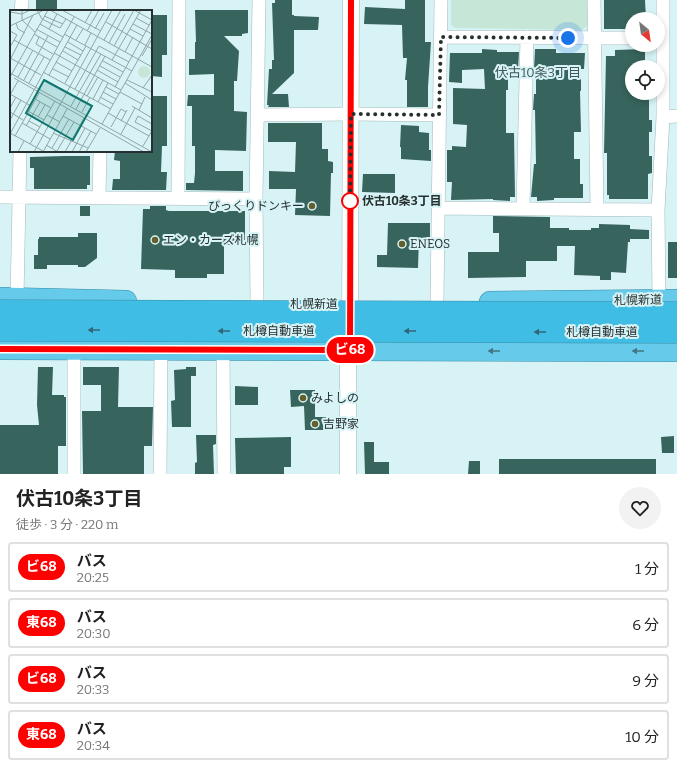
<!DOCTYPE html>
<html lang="ja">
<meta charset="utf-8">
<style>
body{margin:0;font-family:Bitter,"Noto Sans JP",serif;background:#f2f2f2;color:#222;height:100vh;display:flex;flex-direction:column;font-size:15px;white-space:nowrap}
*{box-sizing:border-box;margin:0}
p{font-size:13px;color:#767676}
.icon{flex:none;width:22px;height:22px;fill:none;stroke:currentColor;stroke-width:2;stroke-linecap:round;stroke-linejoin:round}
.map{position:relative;height:474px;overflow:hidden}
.side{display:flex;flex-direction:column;background:#fff;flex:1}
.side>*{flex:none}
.badge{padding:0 8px;border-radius:13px;font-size:14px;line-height:26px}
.needle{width:26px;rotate:151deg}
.fabs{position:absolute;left:625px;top:12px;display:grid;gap:8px}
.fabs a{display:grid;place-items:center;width:40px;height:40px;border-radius:50%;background:#fff;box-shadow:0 2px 6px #0003;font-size:20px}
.you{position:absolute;width:20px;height:20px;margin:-10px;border:3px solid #fff;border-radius:50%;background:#1a73e8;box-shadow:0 0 0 6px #1a73e833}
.map>.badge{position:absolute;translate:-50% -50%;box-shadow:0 0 0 2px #fff}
.round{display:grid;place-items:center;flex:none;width:42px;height:42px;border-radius:21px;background:#f2f2f2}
.summary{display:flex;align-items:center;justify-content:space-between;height:68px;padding:0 16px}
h1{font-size:19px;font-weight:700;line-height:30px}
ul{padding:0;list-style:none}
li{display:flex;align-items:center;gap:12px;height:50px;margin:0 8px 6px;padding:0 8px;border:2px solid #e0e0e0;border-radius:4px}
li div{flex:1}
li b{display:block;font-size:15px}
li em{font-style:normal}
li .badge{min-width:44px;font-weight:700;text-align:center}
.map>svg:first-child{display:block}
.green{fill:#c6e7d7}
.building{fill:#38645e}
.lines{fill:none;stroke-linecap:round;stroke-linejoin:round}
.minor-casing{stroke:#a0babc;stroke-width:14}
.tertiary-casing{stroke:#a0babc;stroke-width:17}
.trunk-casing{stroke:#378ca5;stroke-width:22}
.minor{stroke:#fff;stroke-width:13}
.tertiary{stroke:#fff;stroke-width:16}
.trunk{stroke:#66caea;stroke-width:21}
.motorway-bridge-casing{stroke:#378ca5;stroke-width:23;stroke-linecap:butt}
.motorway-bridge{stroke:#40bde4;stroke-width:22}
.oneway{fill:#306879}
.oneway2{fill:#437584}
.line-casing{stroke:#fff;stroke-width:9}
.line{stroke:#f00;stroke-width:6}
.walk{stroke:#263031;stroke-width:4;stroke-dasharray:0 7.2}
.stop-dot{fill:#fff;stroke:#f00;stroke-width:2}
.poi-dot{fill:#63602d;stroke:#d8f3f5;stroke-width:1.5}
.labels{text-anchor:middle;stroke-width:4;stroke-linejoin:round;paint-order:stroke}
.stop-label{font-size:12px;font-weight:bold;fill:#263031;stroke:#d8f3f5;text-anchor:start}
.poi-label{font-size:12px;fill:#263031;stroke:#d8f3f5;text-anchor:start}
.street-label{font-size:12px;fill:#263031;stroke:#d8f3f5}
.neighbourhood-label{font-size:13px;fill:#42595b;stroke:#d8f3f5}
.inset-road{fill:none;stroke:#91a5a7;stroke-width:1}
.view{fill:#0f766e;fill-opacity:0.15;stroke:#0f766e;stroke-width:2}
.inset-edge{fill:none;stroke:#263031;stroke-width:2}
</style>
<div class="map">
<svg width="677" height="474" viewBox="0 0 677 474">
<rect width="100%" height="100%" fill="#d8f3f5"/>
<path class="green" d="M451 0H587L588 25 582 30 455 28 451 25Z"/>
<path class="building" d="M36 0H57V11H36Z
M275 0H292V15H294V16L319 17 318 30H294V73L272 94H288L289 107H268L269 105H267L269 69H272V60H274L272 3H275Z
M405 0H425V42H431L428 87V107H407V80H405L407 58H403L402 25 364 24 365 7 405 9Z
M604 0H645L646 19H632V29H604Z
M195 10H248V33L242 34V36H224L239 51 237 81H234V111L247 112 246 151 215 150V171H243V191L186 190V183H194L195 173V146H192V106H187L188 95H214V74L189 75V59H195V42H196Z
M151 15H167V55H162V77L151 76Z
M482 49 497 50V52H519L518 70H508V90H506V133H514L515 197H510V201L493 200V199L451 200 452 182H447V150H452V146L466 147 467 125 453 124V88L485 89 484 69 462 70V83L449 82 450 53H482Z
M535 49H556V53H585L584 69H581V91H580L581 132H574V159H580V184H583V198H554V200L537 201V197H531L534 164H536L535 110H533L534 94H536V70H534Z
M645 49V67H632V96H649V120H652V132H649V156H652V173L648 174V199H609V195H607V153H604L606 56H615V50Z
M151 96H167V146H162L161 172H167L166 190H112L113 179H120V161L114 160 115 151H151Z
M268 123H322V149H328V161L333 162V173H331L330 216 295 215 296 189H269V171L295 172 296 142H268Z
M401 125 419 126V132L429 133V150H431V161L401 159V147H400Z
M64 156H90V185H87V189H34V168H30V157Z
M363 174H395V193L362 192Z
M80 206H90V216H80Z
M150 206H166V210L169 211H245V245H224V274H207V278H175V270L141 269 143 209H150Z
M493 216 550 217V228H569V230H591V228H599V224L630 225V229L649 230V239H630V242H628L626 273 611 272V280H600V276L574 275 575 246H557V261H526V277L468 278V252H499V233H493Z
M388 223H430V238H419L418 268 377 267V255H387Z
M78 233H97V258L85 267H78V265H47V269H34V255H38V239H39V237H78Z
M668 242H677V278H668Z
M38 367H53L52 395H64V397H66V446H58V474H0V425H39L37 405Z
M83 367H119L118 407H153L152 446H144V474H83L82 411H101V385H83Z
M186 367H196V376H191V427H172L171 401 175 400 174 370 186 369Z
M235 386 258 387V405H235Z
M290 390H315V417H326V430H305L304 406 291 407Z
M196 435H216V444L213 445 214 474H195V463L197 462Z
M674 436V453H662L661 437Z
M291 437V467H284V474H236L235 438Z
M364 442H374V462H389V474H365Z
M499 459H656V474H499Z
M469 461H480V474H468Z"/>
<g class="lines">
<g class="minor-casing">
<path id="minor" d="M594 0 597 209
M21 11 22 0
M101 11V0
M441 37 632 38
M257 115 351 114 439 115
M663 117 677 116
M0 197 256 199
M99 198 100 151
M178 199 179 0
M438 208 658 210
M523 208 527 37
M17 298 20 151
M659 300 658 210 663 117V0
M437 302 441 0
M257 304 256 199 259 0
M74 349V474
M223 350 224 474
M160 474 161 349"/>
</g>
<g class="tertiary-casing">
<path id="tertiary" d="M348 474V366L350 350 351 0"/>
</g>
<g class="trunk-casing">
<path id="trunk" d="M0 298 126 301
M490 302 677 300
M0 349 677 351"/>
</g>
<use href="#minor" class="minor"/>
<use href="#tertiary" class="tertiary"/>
<use href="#trunk" class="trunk"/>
<g class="motorway-bridge-casing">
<path id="motorway-bridge" d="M0 311 677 313
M0 330 677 332"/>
</g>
<use href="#motorway-bridge" class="motorway-bridge"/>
</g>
<defs><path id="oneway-solid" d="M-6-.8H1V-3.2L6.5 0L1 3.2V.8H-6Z"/></defs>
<g class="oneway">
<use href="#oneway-solid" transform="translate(94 330) rotate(-180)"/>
<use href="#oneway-solid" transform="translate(224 331) rotate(-180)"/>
<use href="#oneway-solid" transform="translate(410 331) rotate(-180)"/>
<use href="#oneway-solid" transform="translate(540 332) rotate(-180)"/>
</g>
<g class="oneway2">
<use href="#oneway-solid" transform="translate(494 351) rotate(-180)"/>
<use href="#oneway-solid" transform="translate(638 351) rotate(-180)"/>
</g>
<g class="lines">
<g class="line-casing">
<path id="line" d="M0 349 350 350 351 0"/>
</g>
<use href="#line" class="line"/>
<path class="walk" d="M350 201V203L351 114 439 115 441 37 568 38"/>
</g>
<circle class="stop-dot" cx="350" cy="201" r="8"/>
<g class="poi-dot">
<circle cx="312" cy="206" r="4"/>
<circle cx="155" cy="240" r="4"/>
<circle cx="402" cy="244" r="4"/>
<circle cx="303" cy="398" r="4"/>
<circle cx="315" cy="424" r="4"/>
</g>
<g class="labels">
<g class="stop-label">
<text x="362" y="205">伏古10条3丁目</text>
</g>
<g class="poi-label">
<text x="304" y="210" text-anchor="end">びっくりドンキー</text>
<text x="163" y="244">エン・カーズ札幌</text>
<text x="410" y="248">ENEOS</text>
<text x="311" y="402">みよしの</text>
<text x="323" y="428">吉野家</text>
</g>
<g class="street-label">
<text transform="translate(638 300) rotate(-1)" y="4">札幌新道</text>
<text x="314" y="308">札幌新道</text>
<text x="279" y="335">札樽自動車道</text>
<text x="602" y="336">札樽自動車道</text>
</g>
<g class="neighbourhood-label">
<text x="538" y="77">伏古10条3丁目</text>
</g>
</g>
<g transform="translate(10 10)">
<rect width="142" height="142" fill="#d8f3f5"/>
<path d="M128 62a6 6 0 1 1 12 0a6 6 0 1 1-12 0Z" fill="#c6e7d7"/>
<path class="inset-road" d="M12 0V10L25 22M27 0 32 9 50 18 56 9M40 0 142 57M52 0 91 21M124 0 142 10M0 2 12 4 20 0M34 6 53 14M126 8 139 15M96 12 142 39M6 13 8 19 15 23M75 13 82 0M30 14 53 27M123 14 142 24M0 16 34 0M26 19 50 32M39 19 47 4M85 19 94 3M120 19 133 26M0 21 7 25 0 37M77 21 89 0M24 24 47 37M54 24 122 61M29 27 26 34 43 44M4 30 40 50M66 30 73 19M94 30 111 0M58 32 73 41M99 33 115 4M75 35 81 23M104 36 124 0M55 37 71 45M53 41 68 50M115 42 123 27M44 43 111 80M132 46 142 29M0 48 31 65M0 50 23 5M102 50 131 0M93 51 113 62M46 52 62 61M90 56 110 67M43 59 59 67M87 60 108 72M33 62 101 99M0 63 142 142M39 65 67 15M0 67 38 0M8 67 23 40M4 68 134 142M14 70 38 26M117 70 142 82M19 73 34 47M55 73 76 36M115 73 142 90M96 77 109 84M105 77 142 10M133 78 142 65M65 79 89 36 119 52M93 82 106 89M110 82 132 94M0 84 21 96M0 85 8 71M77 86 88 67M90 87 103 94M25 89 41 98M83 89 93 70M88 92 98 73M61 96 91 44M122 96 142 108M0 98 6 87M66 99 95 46M129 100 135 87M18 101 34 110M0 102 13 110M72 102 80 87M98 103 139 126M37 105 50 112M53 106 86 124M28 107 35 95M0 110 11 90M19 111 30 117M111 111 117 100M12 113 40 129M92 114 142 25M142 114 128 106 125 112 142 121M16 116 30 92M101 117 111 99 116 102M0 123 33 141M43 123 78 138M0 124 64 7M111 124 125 98M5 126 29 83M20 134 45 91M36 135 48 142M133 136 142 121M42 138 59 109M47 141 64 112M8 142 14 131M24 142 102 0M33 142 57 99M55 142 74 108M62 142 75 118M69 142 81 121M76 142 90 118"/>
<path class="view" d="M34 70 82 96 63 130 16 103Z"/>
<rect width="142" height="142" class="inset-edge"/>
</g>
</svg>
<div class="fabs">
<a><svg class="needle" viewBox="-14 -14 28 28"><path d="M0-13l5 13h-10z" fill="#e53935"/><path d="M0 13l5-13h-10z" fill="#767676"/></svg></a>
<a><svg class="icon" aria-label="locate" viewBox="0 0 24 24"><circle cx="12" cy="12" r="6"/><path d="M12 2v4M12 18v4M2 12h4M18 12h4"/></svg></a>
</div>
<div class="you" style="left:568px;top:38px"></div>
<b class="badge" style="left:350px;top:350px;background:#f00;color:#fff">ビ68</b>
</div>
<section class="side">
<div class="summary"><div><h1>伏古10条3丁目</h1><p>徒歩 · 3 分 · 220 m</p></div><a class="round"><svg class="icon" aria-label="heart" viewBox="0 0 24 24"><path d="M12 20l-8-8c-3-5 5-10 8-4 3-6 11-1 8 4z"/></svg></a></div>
<ul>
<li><span class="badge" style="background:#f00;color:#fff">ビ68</span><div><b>バス</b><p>20:25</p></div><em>1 分</em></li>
<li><span class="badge" style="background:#f00;color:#fff">東68</span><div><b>バス</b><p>20:30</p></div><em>6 分</em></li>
<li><span class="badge" style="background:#f00;color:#fff">ビ68</span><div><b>バス</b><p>20:33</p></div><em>9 分</em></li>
<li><span class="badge" style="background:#f00;color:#fff">東68</span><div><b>バス</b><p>20:34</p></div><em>10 分</em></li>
</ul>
</section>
